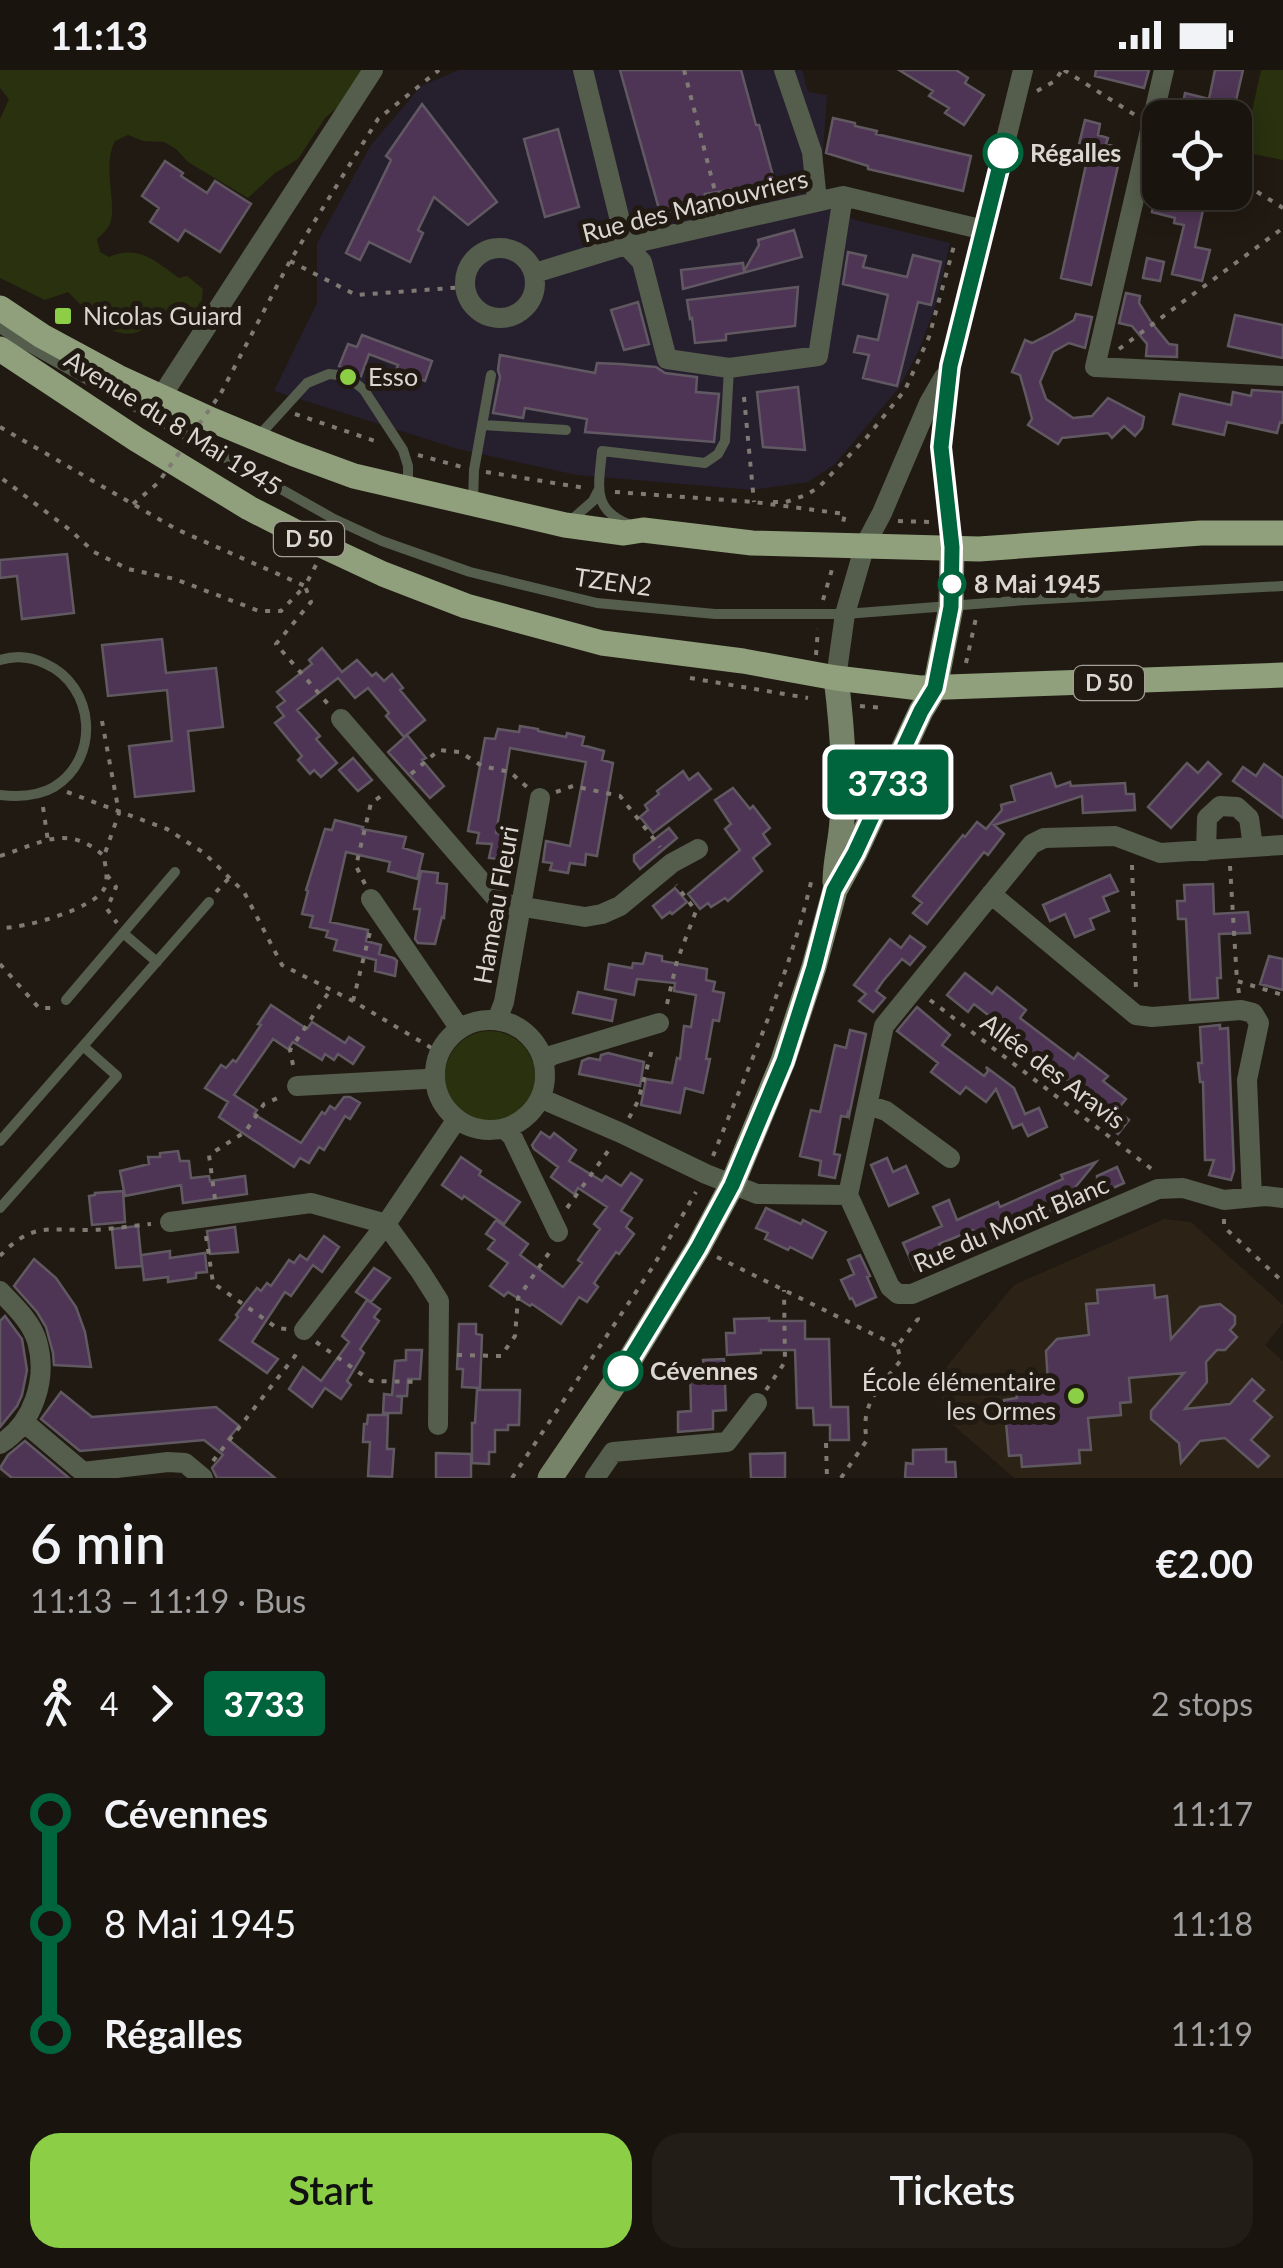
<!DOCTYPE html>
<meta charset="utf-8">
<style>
body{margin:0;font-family:Lato,sans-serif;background:#221d17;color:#f1f3f6;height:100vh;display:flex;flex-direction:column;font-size:38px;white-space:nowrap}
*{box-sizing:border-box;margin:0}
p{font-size:32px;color:#9f9e9e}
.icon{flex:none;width:55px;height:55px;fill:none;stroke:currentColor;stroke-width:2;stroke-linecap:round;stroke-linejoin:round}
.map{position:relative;height:1408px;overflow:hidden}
.panel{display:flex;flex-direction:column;background:#19140e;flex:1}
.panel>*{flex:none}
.badge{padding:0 20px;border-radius:8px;font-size:35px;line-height:65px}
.tools{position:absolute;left:1142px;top:30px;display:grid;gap:20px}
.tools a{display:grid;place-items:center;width:110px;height:110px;border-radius:20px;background:#19140e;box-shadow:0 5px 25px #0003,0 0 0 2px #37332e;font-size:50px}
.map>.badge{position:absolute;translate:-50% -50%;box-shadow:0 0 0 5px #fff}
.legs{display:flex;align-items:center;gap:15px;height:110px;padding:0 30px;font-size:32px}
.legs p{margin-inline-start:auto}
.head{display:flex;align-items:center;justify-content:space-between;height:170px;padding:0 30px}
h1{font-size:55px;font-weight:600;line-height:75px}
.button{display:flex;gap:20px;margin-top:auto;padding:20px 30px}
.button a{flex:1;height:115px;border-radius:30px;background:#8cce45;color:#111;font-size:40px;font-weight:600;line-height:115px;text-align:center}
.button a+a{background:#221d17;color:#f1f3f6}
ul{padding:0 30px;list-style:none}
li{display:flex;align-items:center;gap:35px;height:110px;font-size:38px}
li i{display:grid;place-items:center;width:15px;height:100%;margin:0 12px;background:currentColor}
li i::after{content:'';width:25px;height:25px;margin:-12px;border:8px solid;border-radius:50%;background:#19140e}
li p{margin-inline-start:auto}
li:first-child i{background:linear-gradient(#0000 50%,currentColor 0)}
li:last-child i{background:linear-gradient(currentColor 50%,#0000 0)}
.status{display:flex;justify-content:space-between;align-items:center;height:70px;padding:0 50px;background:#19140e;direction:ltr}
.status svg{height:28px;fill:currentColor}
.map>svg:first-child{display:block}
.industrial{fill:#261f2e}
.built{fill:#2c2215}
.green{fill:#29310f}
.building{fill:#4f3555;stroke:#615962;stroke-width:2.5}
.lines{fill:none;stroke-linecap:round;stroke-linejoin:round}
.path{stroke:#7f7a73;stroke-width:4;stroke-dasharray:5 8;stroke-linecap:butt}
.lane{stroke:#555d4c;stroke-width:10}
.street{stroke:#555d4c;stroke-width:20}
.secondary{stroke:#768368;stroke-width:25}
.primary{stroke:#90a07d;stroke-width:25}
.path-bridge{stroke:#7f7a73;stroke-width:4;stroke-dasharray:5 8;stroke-linecap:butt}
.line-1-casing{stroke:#fff;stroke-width:22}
.line-1{stroke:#00643c;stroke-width:15}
.stop-1-dot{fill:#fff;stroke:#00643c;stroke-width:5}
.poi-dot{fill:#8cce45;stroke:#211a12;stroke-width:4}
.labels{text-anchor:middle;stroke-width:10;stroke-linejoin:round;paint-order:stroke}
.shield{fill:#211a12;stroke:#a29e97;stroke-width:2.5}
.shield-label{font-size:22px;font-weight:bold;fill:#dad6d0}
.stop-label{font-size:25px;font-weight:bold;fill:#dad6d0;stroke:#211a12;text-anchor:start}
.street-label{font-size:25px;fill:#dad6d0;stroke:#211a12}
.poi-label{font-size:25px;fill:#dad6d0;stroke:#211a12;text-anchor:start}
</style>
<div class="status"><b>11:13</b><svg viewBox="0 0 49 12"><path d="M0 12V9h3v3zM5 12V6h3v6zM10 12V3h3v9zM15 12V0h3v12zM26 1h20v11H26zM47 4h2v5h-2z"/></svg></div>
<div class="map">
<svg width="1283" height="1408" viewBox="0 0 1283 1408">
<rect width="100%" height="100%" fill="#211a12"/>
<path class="industrial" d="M459 0H802L808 22 827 25 819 136 856 150 950 173 936 235 919 280 899 318 834 395 808 412 752 420 577 405 458 379 274 321 317 233V173L371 75 421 16Z"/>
<path class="built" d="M1164 1149 1191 1152 1283 1235V1253L1265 1275 1283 1291V1408H1014L943 1346 942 1302 1014 1215Z"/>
<path class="green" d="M0 0H371L357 20 325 48 298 89 275 103 248 128 188 92 176 79 164 72 143 71 128 65 115 71C101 99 119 137 109 156 106 161 101 165 97 169L100 182 109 187C139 174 155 191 179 208L187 206 203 219 201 235C182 252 185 243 164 248 154 251 145 260 135 263 108 269 85 238 68 222L45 230 0 208V49L9 29 0 18Z
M1261 0H1283V90L1243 82Z
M445 1006a45 45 0 1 1 90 0a45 45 0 1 1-90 0Z"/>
<path class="building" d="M620 0H741L756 55H759L775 113 738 123 736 119 705 124 707 131 663 144 662 138 659 139Z
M899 0H956L968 8 965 13 984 25 964 55 945 43 949 38 929 26 933 21Z
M1096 0H1149L1144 18 1095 6Z
M1215 0H1243L1232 48H1201L1181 43 1185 23 1209 29Z
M422 34 497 132 468 155 434 127 418 160 423 163 410 192 369 172 360 190 346 183 391 90 386 86Z
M833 48 855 53V56L877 61 876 64 971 86 963 121 868 99V96L826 83Z
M1085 50 1100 54 1098 65 1108 68 1106 74 1122 78 1091 215 1061 208 1089 81 1078 78Z
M558 59 579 137 545 147 524 69Z
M165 91 183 103 181 106 207 123 215 111 251 134 220 182 185 160 178 171 150 152 159 138 142 126Z
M1191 122H1207L1195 177 1210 180 1202 211 1172 204 1184 155 1174 153 1175 148 1152 142 1156 124 1180 129 1181 124 1190 126Z
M794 160 802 187 683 219 681 200 743 193 744 201 759 175 758 170Z
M848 182 866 186 863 197 907 207 913 185 941 192 931 235 918 232 897 316 863 308 869 285 854 282 858 266 878 270 888 225 843 214Z
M1147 188 1164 192 1160 211 1143 208Z
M798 217 795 256 726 264V270L695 273 692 248 690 249 687 230Z
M1126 223 1140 226 1139 233 1151 252 1169 274 1177 275V287L1146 286 1147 274 1132 256 1119 253Z
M638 232 649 274 624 280 611 240Z
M1076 244 1092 247 1085 278 1069 273 1053 282 1040 312 1046 329 1073 348 1092 346 1108 328 1144 347 1142 358 1135 366 1124 356 1112 368 1108 363 1062 368 1058 374 1028 355 1032 349 1026 326 1020 305 1012 302 1025 270 1032 273 1052 263 1074 250Z
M1235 245 1283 255V288L1228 276Z
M362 265 432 291 425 311 396 300 398 295 369 284 361 306 352 299 339 296 348 274 357 277Z
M500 285 595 303 597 293 620 294 656 297 665 303 697 307 696 322 719 324 714 372 585 362 587 349 525 338 523 348 493 343 500 307 498 300Z
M798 317 805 380 763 377 757 322Z
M1252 320 1283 322V353L1280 352 1277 363 1227 352 1224 365 1173 354 1180 324 1231 335 1233 322 1251 326Z
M67 484 74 543 22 549 17 506 0 508V490Z
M162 569 166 603 216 598 223 657 188 661 194 721 135 727 129 676 172 671 167 620 108 626 102 575Z
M322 578 342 602 357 590 372 606 376 603 384 611 392 604 403 618 400 620 425 650 404 667 386 646 389 643 368 618 355 628 338 608 297 640 320 666 316 669 337 693 321 707 314 700 310 704 298 690 302 686 275 653 284 646 277 637 285 631 277 622 312 594 309 590Z
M520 656 538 659V661L566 667 567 663 584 667 582 675 604 681 602 690 613 693 597 786 586 784 585 795 570 793 568 803 550 800 552 793 543 792 546 771 570 776 586 692 510 678 496 763 519 767 515 788 508 787 507 790 489 788 492 774 477 773 479 763 468 761 485 668 495 669 498 659 519 662Z
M407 665 426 688 422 690 444 716 430 728 388 682Z
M353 688 372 710 358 721 339 700Z
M1208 692 1221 704 1171 758 1148 737 1187 693 1198 703Z
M1264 694 1283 708V748L1233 711 1243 697 1256 706Z
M683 701 689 710 698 703 711 719 653 763 640 747 648 740 645 735 659 724 657 721Z
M1051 703 1056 717 1070 712 1071 716 1125 713 1126 724H1134L1135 740 1083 743 1082 726 994 755 1004 764 988 785 984 782 927 854 913 843 922 833 913 826 963 765 965 767 977 752 986 759 1002 740 1001 735 1015 731 1011 716Z
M733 718 750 739 753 736 770 758 763 764 770 774 753 788 762 801 728 831 725 828 711 837 708 833 700 839 688 824 740 780 725 759 731 754 715 730Z
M335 750 363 757 362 759 406 767 403 778 423 784 417 809 388 801 390 792 346 782 330 852 368 860 366 871 381 875 379 884 394 888 397 891 395 906 375 901 376 890 334 880 337 870 326 867 328 861 310 857 313 846 302 844 308 821 306 820 325 759 332 760Z
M669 758 677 768 640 799 634 791V785Z
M421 801 438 803 437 813 447 814 444 848 442 847 435 874 418 873 415 869 420 839H414Z
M1110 805 1118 821 1103 827 1109 841 1090 849 1094 859 1075 867 1065 844 1050 851 1043 835Z
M1213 814 1214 844 1248 842 1250 863 1219 864 1221 908H1217L1218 928 1190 930 1186 849H1178L1177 831H1185L1184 815Z
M675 818 687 832 672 844 670 842 662 848 653 836Z
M910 866 925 877 910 895 902 889 883 911 876 921 885 928 873 942 859 931 866 924 854 915 890 869 901 878Z
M646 883 662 886V891L707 899 706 910 715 912 713 921 724 923 719 951 713 950 706 989H710L703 1023 685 1018 680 1043 641 1035 646 1009 672 1013 677 988 680 989 684 956 691 957 696 925 674 921 675 913 637 909 634 925 605 919 609 894 632 898 633 893 643 894Z
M1269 886 1283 889V920L1260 914Z
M965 903 992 924 997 917 1026 940 1020 948 1074 989 1078 983 1108 1006 1103 1011 1126 1029 1117 1040 1129 1050 1118 1064 1100 1049 1103 1045 1096 1040 1099 1035 1055 1000 1052 1003H1046L1009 975 1015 966 974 934 968 942 947 925Z
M578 922 616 930 612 951 573 943Z
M271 935 307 959 312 952 345 973 349 967 364 977 353 994 338 984 334 990 325 984 322 990 293 972 288 979 273 969 234 1025 257 1040 254 1044 301 1073 322 1042 325 1044 330 1036 335 1039 344 1027H350L360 1033 350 1049 345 1046 324 1080 319 1077 309 1093 300 1088 294 1097 219 1047 228 1032 205 1018 221 995 226 998 233 990 236 992 261 955 258 954Z
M917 937 950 965 942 975 984 1006 988 1001 986 997 1014 1018 1025 1044 1039 1038 1047 1057 1028 1066 1022 1054 1013 1058 996 1019 986 1032 966 1017 960 1024 931 1002 938 993 897 961Z
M1220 955V959L1228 958 1234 1100 1231 1110 1209 1105 1214 1090H1205L1203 1012H1200L1198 993H1202L1200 957Z
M850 960 866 964 849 1046 848 1043 847 1047 841 1046 834 1084 840 1085 835 1108 819 1105 821 1091 800 1086 811 1040 820 1042 835 975 846 978Z
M608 983 644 992 640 1016 579 1004 582 991 589 988 600 990 601 985Z
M541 1062 550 1068 554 1063 576 1080 569 1091 602 1111 606 1106 621 1116 631 1103 642 1110 621 1141 632 1148 626 1157 634 1164 619 1184 616 1182 594 1213 598 1217 587 1232 579 1227 561 1254 532 1234 530 1236 508 1222 504 1226 490 1216 508 1193 488 1179 495 1170 486 1164 496 1150 528 1174 520 1185 563 1217 582 1193 578 1190 600 1159 594 1154 607 1137 578 1118 574 1124 551 1107 558 1097 534 1079 532 1075Z
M178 1081 180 1091H189L191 1108 209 1106 210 1111 245 1106 247 1124 183 1133 181 1115 125 1126 120 1101 149 1094 148 1087H160V1083Z
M461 1087 481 1101 479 1105 520 1132 504 1154 464 1126 462 1129 442 1115Z
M887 1088 893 1102 906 1096 918 1123 889 1136 871 1095Z
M1096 1092 1064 1131 1067 1139 981 1176 973 1160 939 1174 946 1191 932 1197 930 1193 915 1200 903 1173 942 1156 933 1137 949 1130 957 1150 998 1132 1000 1137 1063 1109 1061 1105Z
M1117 1097 1124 1113 1102 1123 1097 1112V1106Z
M123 1121 125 1152 92 1155 89 1126 95 1125V1123Z
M766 1138 801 1154 803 1150 826 1162 812 1188 790 1177 788 1180 765 1169 768 1163 756 1158Z
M138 1156 142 1196 116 1198 112 1159Z
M235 1157 238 1182 210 1184 207 1161Z
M324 1166 339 1177 322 1202 313 1195 291 1226 285 1222 252 1272 278 1289 267 1303 220 1270 238 1247 236 1245 257 1218 261 1221 267 1213 271 1216 289 1190 294 1193 300 1185 307 1190Z
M170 1181V1188L205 1183 207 1202 196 1203V1208L168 1212V1207L144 1210 141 1185Z
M860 1185 870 1206 867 1207 876 1227 856 1236 852 1228 850 1229 841 1210 854 1204 848 1190Z
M34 1189 56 1208 76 1237 85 1262 91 1297 54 1295 53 1283 46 1257 37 1242 14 1216Z
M374 1198 390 1208 371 1232 356 1222Z
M1154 1215 1155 1228 1167 1226 1171 1269 1200 1237 1220 1234 1235 1246V1254L1230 1260 1237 1267 1225 1280H1217L1206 1292 1207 1312 1185 1339 1230 1334 1252 1309 1264 1320 1254 1331 1272 1347 1251 1370 1269 1386 1258 1397 1225 1368 1200 1371 1181 1393 1179 1373 1151 1349V1341L1184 1303 1129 1308 1131 1332 1120 1333 1121 1345 1088 1348 1091 1380H1079L1080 1393 1022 1397 1021 1385 1009 1386 1004 1330 1017 1328 1015 1316 1048 1313 1046 1281 1057 1269 1089 1265 1086 1234 1098 1233 1097 1220Z
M367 1230 380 1239 374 1247 379 1251 360 1279 364 1283 347 1311 351 1315 341 1329 325 1318 312 1337 289 1319 303 1297 321 1311 349 1272 342 1266Z
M5 1246 22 1269 27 1300 22 1325 17 1336 0 1357V1251Z
M769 1248V1251H805V1269H829L831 1337H848L849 1370H830V1355H814L813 1338H797L795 1280H761V1283L727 1285 726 1263H735L734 1249Z
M459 1254H476V1264L482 1265 480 1318 462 1317 463 1299H457Z
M406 1280H422L420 1309H408L407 1326H396L402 1327 401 1343H383L384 1324 392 1325 395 1291 406 1290Z
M724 1289 726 1340 713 1341V1359L678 1362V1342L691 1341 690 1298H704L703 1290Z
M477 1320H520L519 1355H508V1360H495V1382H489V1394L472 1393V1353H475Z
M61 1322 92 1347 216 1337 239 1356 228 1369 275 1408H217L212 1398 223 1385 204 1370 80 1381 41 1349Z
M368 1345H388L387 1379H394L392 1407 368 1406 370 1372H363L364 1354H367Z
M25 1371 69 1408H12L0 1398 8 1385Z
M946 1379V1392H955L956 1408H905L906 1393 913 1394V1380Z
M436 1383 471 1384V1408H436Z
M785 1383V1408H751L750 1384Z"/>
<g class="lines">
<path class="path" d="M684 0 718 133
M1064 0 1135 45
M1037 21 1055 11 1062 0
M1235 108 1283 138
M290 191 356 225 465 217
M1119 279 1283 158
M221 323 290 191 378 49 439 0
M744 327 754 432
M295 344 381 373
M0 357 176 459 305 516 281 541H259L175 509 128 499 94 482 70 460 0 407
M418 385 462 397
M486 402 585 418
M615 422 754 432 845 444 843 453
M773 432H786L806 425 819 417 867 367 905 320 929 267 955 172
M898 451 929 452
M316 495 305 516 311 532 276 574 328 634
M979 519V499
M823 530 833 496
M816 585 818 559
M966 593 976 548
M690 608 808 628
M860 636 885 638
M102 651 119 743 104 786
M411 704 439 680 460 682 482 696 510 702 527 717
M67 722 167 759 204 783 244 822 282 895 353 931 440 983
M556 722 573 716 620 726 660 777
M43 737 48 771
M0 786C42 773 67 753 104 786 105 796 109 810 104 819 94 839 22 859 0 858
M1132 795 1136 920
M1230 796 1237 911
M107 805 116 817 107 839 117 853
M365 814 356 796 371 733 384 724
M216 822 230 807
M0 894 39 938H53
M1239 923 1237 911 1283 925
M930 930 1153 1100
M353 931 370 862
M667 934 677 891 696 841 676 815
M293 995 290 980 331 919
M629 1048 638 1031 653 976
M713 1086C749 996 790 904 812 808
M215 1129 209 1085 245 1062 264 1034 282 1026
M567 1138 611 1077
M1224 1149V1157L1283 1212
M206 1166 213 1213 277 1258 287 1259
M0 1186C31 1153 47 1160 87 1160 108 1160 130 1156 151 1154
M717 1187 897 1276
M316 1272 371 1311 419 1312
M457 1285 501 1286 515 1266 518 1228 551 1180
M766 1320 785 1292 784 1220
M826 1373 827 1408
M213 1391 295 1286 298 1279
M512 1408 654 1195 696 1122
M841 1408 867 1370C859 1334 881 1316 901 1290L897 1276 918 1249 916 1243"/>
<path class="lane" d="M0 258 22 273 334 449 382 471 470 502 597 533 715 544H845L1027 530 1283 516
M483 355 566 360
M257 368 307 313 329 304 347 306 364 320 403 380 408 396V416
M473 432 474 400 491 305
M569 452 593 431 598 421
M628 454C591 439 599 415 602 381L705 393 718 384 725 371 729 298
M0 590C16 585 32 587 46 594 95 616 101 688 54 717 37 727 18 727 0 725
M123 863 157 892
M66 930 175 802
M0 1071 209 832
M0 1138 117 1006 83 976"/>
<path class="street" d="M583 0 626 175 642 192 667 289 729 298 818 286 843 126
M784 0 812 82 817 131
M1164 0 1095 297 1283 306
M465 213a35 35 0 1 1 70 0a35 35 0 1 1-70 0Z
M535 203 626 175 843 126 984 160
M161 327 373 0
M952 477 941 377 950 296 1023 0
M836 608 845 544 865 475 882 443 929 333 944 307
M341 649 500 833 585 847 602 844 620 836 672 793 698 779
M1283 775 1160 783 1115 766 1044 768 1032 774 884 956 848 1125 890 1217 898 1224H912L1158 1119 1183 1118 1224 1130 1265 1126 1283 1128
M1206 781 1207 748 1220 736 1237 737 1249 748 1253 777
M991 824 1136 945 1152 947 1241 940 1253 943 1259 953 1247 1010 1252 1127
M371 829 460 959
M497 950 504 932 540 728
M435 1005a55 55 0 1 1 110 0a55 55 0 1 1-110 0Z
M543 991 553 985 659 953
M297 1016 425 1009 435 1005
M540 1028 621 1063 706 1104 757 1124 848 1125
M868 1035 886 1041 950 1088
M504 1059 512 1066 558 1162
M170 1152 311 1133 386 1154 420 1201 439 1231 438 1355
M0 1221C14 1236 31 1251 37 1271 48 1309 33 1354 0 1374
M304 1260 386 1154 457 1049
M25 1353 90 1408
M83 1402 168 1392 185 1393 203 1408
M595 1408 613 1382 727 1372 757 1333"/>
<path class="secondary" d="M835 812C835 791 841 771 842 750 846 703 842 655 836 608
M550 1408 623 1301 698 1178 732 1115 783 991 814 897 835 820 855 783 921 641 935 618 951 537 952 477"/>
<path class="primary" d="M0 238 42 266 118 307 212 350 294 384 354 406 565 455 624 463 643 460 752 473 979 479 1201 463H1283
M0 279 136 369 249 438 323 476 383 504 466 536 602 573 743 591 836 608 920 618 1283 605"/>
<path class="path-bridge" d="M133 434 158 413 221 323"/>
</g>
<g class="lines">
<g class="line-1-casing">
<path id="line-1" d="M623 1301 698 1178 732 1115 784 991 814 897 834 820 855 783 921 641 935 618 951 537 952 477 941 377 950 296 1003 83"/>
</g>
<use href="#line-1" class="line-1"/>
</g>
<g class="stop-1-dot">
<circle cx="1003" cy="83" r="18"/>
<circle cx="952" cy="514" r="12"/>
<circle cx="623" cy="1301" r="18"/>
</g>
<g class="poi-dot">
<rect x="53" y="236" width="20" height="20" rx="5"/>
<circle cx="348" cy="307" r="10"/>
<circle cx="1076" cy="1326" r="10"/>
</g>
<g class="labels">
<g class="shield">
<rect x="274" y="452" width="70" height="34" rx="8"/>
<rect x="1074" y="596" width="70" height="34" rx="8"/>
</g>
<g class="shield-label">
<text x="309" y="477">D 50</text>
<text x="1109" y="621">D 50</text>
</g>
<g class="stop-label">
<text x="1030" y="92">Régalles</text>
<text x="974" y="523">8 Mai 1945</text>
<text x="650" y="1310">Cévennes</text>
</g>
<g class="street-label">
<text transform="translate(695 136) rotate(-14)" y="9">Rue des Manouvriers</text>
<text transform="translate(173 353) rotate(32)" y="9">Avenue du 8 Mai 1945</text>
<text transform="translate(613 512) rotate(8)" y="9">TZEN2</text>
<text transform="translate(496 835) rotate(-80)" y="9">Hameau Fleuri</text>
<text transform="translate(1053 1001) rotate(37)" y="9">Allée des Aravis</text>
<text transform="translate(1011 1154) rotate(-23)" y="9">Rue du Mont Blanc</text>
</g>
<g class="poi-label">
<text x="83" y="255">Nicolas Guiard</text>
<text x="368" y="316">Esso</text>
<text x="1056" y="1321" text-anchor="end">École élémentaire<tspan x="1056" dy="29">les Ormes</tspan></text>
</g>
</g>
</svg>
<div class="tools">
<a><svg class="icon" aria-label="locate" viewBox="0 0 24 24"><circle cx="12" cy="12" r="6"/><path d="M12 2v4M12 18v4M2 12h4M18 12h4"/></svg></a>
</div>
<b class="badge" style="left:888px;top:712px;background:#00643c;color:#fff">3733</b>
</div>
<section class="panel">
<div class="head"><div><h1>6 min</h1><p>11:13 – 11:19 · Bus</p></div><b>€2.00</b></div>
<div class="legs"><svg class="icon" aria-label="walk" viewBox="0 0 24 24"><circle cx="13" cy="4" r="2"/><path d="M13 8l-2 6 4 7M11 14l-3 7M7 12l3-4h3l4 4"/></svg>4<svg class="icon" aria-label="forward" viewBox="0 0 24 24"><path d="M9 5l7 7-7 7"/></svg><b class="badge" style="background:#00643c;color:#fff">3733</b><p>2 stops</p></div>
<ul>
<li><i style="color:#00643c"></i><b>Cévennes</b><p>11:17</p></li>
<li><i style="color:#00643c"></i><span>8 Mai 1945</span><p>11:18</p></li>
<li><i style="color:#00643c"></i><b>Régalles</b><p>11:19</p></li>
</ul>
<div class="button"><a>Start</a><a>Tickets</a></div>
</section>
